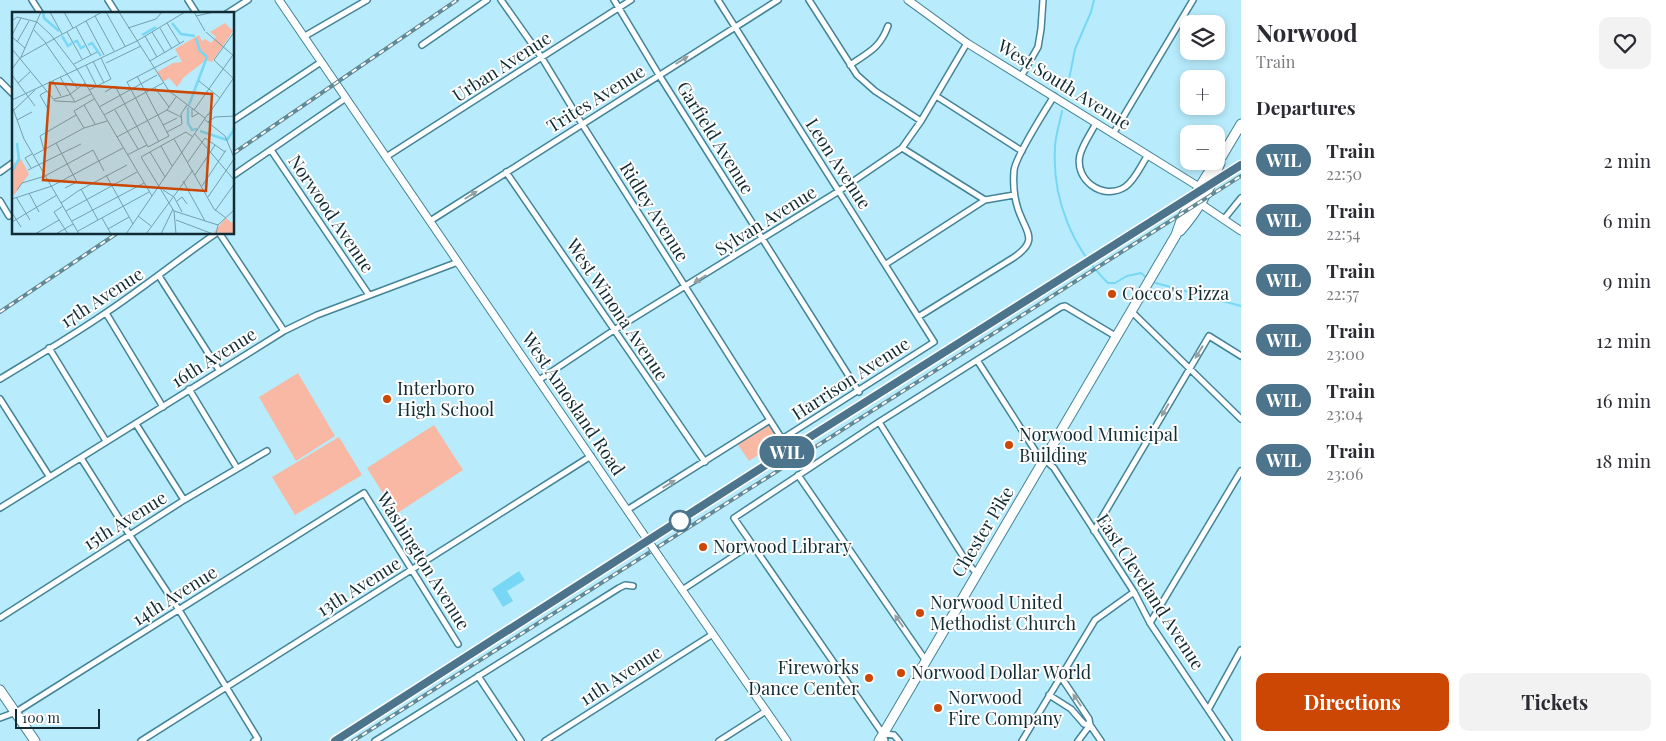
<!DOCTYPE html>
<meta charset="utf-8">
<style>
body{margin:0;font-family:"Playfair Display",serif;background:#f2f2f3;color:#2b2b33;height:100vh;display:flex;flex-direction:column;font-size:19px;white-space:nowrap}
*{box-sizing:border-box;margin:0}
p{font-size:16px;color:#7c7c81}
.icon{flex:none;width:28px;height:28px;fill:none;stroke:currentColor;stroke-width:2;stroke-linecap:round;stroke-linejoin:round}
.map{position:relative;flex:1;overflow:hidden}
.sheet{display:flex;flex-direction:column;background:#fff;width:425px}
.sheet>*{flex:none}
.badge{padding:0 10px;border-radius:16px;font-size:18px;line-height:32px}
.fabs{position:absolute;left:1180px;top:15px;display:grid;gap:10px}
.fabs a{display:grid;place-items:center;width:45px;height:45px;border-radius:10px;background:#fff;box-shadow:0 2px 8px #0003;font-size:25px}
.scale{position:absolute;left:15px;bottom:12px;width:85px;box-sizing:border-box;padding-left:5px;border:2px solid #112c34;border-top:0;font-size:14px;line-height:18px;white-space:nowrap;color:#112c34;-webkit-text-stroke:4px #fff;paint-order:stroke}
.map>.badge{position:absolute;translate:-50% -50%;box-shadow:0 0 0 2px #fff}
h2{padding:0 15px;font-size:19px;line-height:45px}
.round{display:grid;place-items:center;flex:none;width:52px;height:52px;border-radius:10px;background:#f2f2f3}
.summary{display:flex;align-items:center;justify-content:space-between;height:85px;padding:0 15px}
h1{font-size:24px;font-weight:700;line-height:38px}
.primary-button{display:flex;gap:10px;margin-top:auto;padding:10px 15px}
.primary-button a{flex:1;height:58px;border-radius:10px;background:#cc4604;color:#fff;font-size:20px;font-weight:700;line-height:58px;text-align:center}
.primary-button a+a{background:#f2f2f3;color:#2b2b33}
ul{padding:0;list-style:none}
li{display:flex;align-items:center;gap:15px;height:60px;padding:0 15px}
li div{flex:1}
li b{display:block;font-size:19px}
li em{font-style:normal}
li .badge{min-width:55px;font-weight:700;text-align:center}
main{display:flex;flex:1;min-height:0}
.map>svg:first-child{display:block}
.green{fill:#f8b8a3}
.water{fill:#77d7f4}
.lines{fill:none;stroke-linecap:round;stroke-linejoin:round}
.stream{stroke:#77d7f4;stroke-width:2}
.minor-casing{stroke:#448498;stroke-width:8}
.tertiary-casing{stroke:#448498;stroke-width:9}
.primary-casing{stroke:#448498;stroke-width:11}
.minor{stroke:#fff;stroke-width:5}
.tertiary{stroke:#fff;stroke-width:7}
.primary{stroke:#fff;stroke-width:9}
.rail-casing{stroke:#628995;stroke-width:4}
.rail{stroke:#fff;stroke-width:2;stroke-dasharray:5.5;stroke-linecap:butt}
.tertiary-bridge-casing{stroke:#448498;stroke-width:9;stroke-linecap:butt}
.tertiary-bridge{stroke:#fff;stroke-width:7}
.oneway{fill:#94a0a4}
.line-casing{stroke:#fff;stroke-width:11}
.line{stroke:#4c748c;stroke-width:8}
.poi-dot{fill:#cc4604;stroke:#fff;stroke-width:2}
.stop-dot{fill:#fff;stroke:#4c748c;stroke-width:2.5}
.labels{text-anchor:middle;stroke-width:4;stroke-linejoin:round;paint-order:stroke}
.street-label{font-size:18px;fill:#112c34;stroke:#fff}
.poi-label{font-size:18px;fill:#112c34;stroke:#fff;text-anchor:start}
.inset-river{fill:none;stroke:#77d7f4;stroke-width:2.5}
.inset-road{fill:none;stroke:#759fad;stroke-width:1}
.view{fill:#cc4604;fill-opacity:0.15;stroke:#cc4604;stroke-width:2.5}
.inset-edge{fill:none;stroke:#112c34;stroke-width:2.5}
</style>
<main>
<div class="map">
<svg width="1241" height="741" viewBox="0 0 1241 741">
<rect width="100%" height="100%" fill="#b8ecfd"/>
<path class="green" d="M298 373 335 436 296 461 259 397Z
M770 420 782 439 749 461 736 442Z
M434 425 463 470 396 514 367 468Z
M339 437 362 475 295 515 272 477Z"/>
<path class="water" d="M519 571 525 580 507 591 513 601 503 607 492 589Z"/>
<g class="lines">
<path class="stream" d="M1066 95 1075 49 1091 12 1094 0
M1062 111C1060 123 1055 136 1055 148 1052 198 1072 248 1108 283H1115L1127 276 1141 273 1148 279
M1152 282 1241 306"/>
<g class="minor-casing">
<path id="minor" d="M32 0 41 14
M108 0 117 14
M188 0 197 14
M501 0 542 58 582 124 782 439 934 342 718 0
M614 0 659 75 859 392
M809 0 857 75 875 91 921 121
M226 14 248 0
M305 36 367 0
M422 45 487 0
M850 65C869 52 880 48 888 26
M1022 75 1038 47 1041 29 1043 0
M0 81 14 95
M936 96 1022 151
M234 120 321 62
M1096 123C1091 133 1083 144 1080 155 1074 180 1103 201 1125 187 1135 180 1141 165 1148 155
M1113 134 1193 0
M902 148 985 200 1014 195
M271 150 369 295
M386 157 631 0
M0 172 14 162
M506 172 705 462
M234 175 346 98
M0 201 9 216
M1224 219 1241 198
M430 221 778 0
M220 234 284 331
M886 264 985 200
M159 276 219 370
M1131 311 1241 419
M106 313 163 407
M918 317 1013 258C1040 240 1026 233 1018 209 1014 197 1013 184 1014 171 1014 159 1046 109 1054 96
M49 348 106 441
M977 360 1036 452 1054 468 1134 592 1150 623 1229 741
M0 379C36 357 72 336 107 312 144 287 179 259 215 234
M539 380 614 330 839 191 902 148 921 121 967 43
M189 389 237 468
M0 399 49 476
M879 422 966 561 977 574
M136 424 184 500
M81 458 129 534 179 610 258 739 254 741
M798 475 926 661
M0 508 284 331 317 315 458 262
M627 510 770 420
M1094 531 1209 336 1241 356
M682 590 752 544
M0 618 184 500 267 451
M1150 623 1241 471
M478 676 521 741
M1061 677 1089 719 1090 725 1078 741
M1049 695 1071 709 1084 724 1090 725 1101 741
M1209 708 1241 650
M0 718 16 712 364 493 458 644
M883 734 894 735 899 741
M141 741 591 456
M375 741 619 588 625 585 633 586
M545 741 713 634
M719 741 766 711
M885 741 883 734 734 518 879 422 1061 307 1065 306 1117 337
M1022 741 1095 620 1134 592"/>
</g>
<g class="tertiary-casing">
<path id="tertiary" d="M279 0 642 532
M908 0 967 43 1204 190
M1198 202 1241 231
M660 558 787 741"/>
</g>
<g class="primary-casing">
<path id="primary" d="M1180 231C1197 212 1211 187 1220 163
M0 690 35 741
M879 741 1176 235 1182 218 1193 198 1207 175 1222 156 1241 124"/>
</g>
<use href="#minor" class="minor"/>
<use href="#tertiary" class="tertiary"/>
<use href="#primary" class="primary"/>
<g class="rail-casing">
<path id="rail" d="M234 153 457 0
M0 312 116 234
M335 741 772 461 1241 165
M353 741 1241 176"/>
</g>
<use href="#rail" class="rail"/>
<g class="tertiary-bridge-casing">
<path id="tertiary-bridge" d="M642 532 660 558"/>
</g>
<use href="#tertiary-bridge" class="tertiary-bridge"/>
</g>
<defs><path id="oneway-solid" d="M-6-.8H1V-3.2L6.5 0L1 3.2V.8H-6Z" transform="scale(1.25)"/></defs>
<g class="oneway">
<use href="#oneway-solid" transform="translate(682 60) rotate(-32)"/>
<use href="#oneway-solid" transform="translate(471 195) rotate(-32)"/>
<use href="#oneway-solid" transform="translate(700 279) rotate(148)"/>
<use href="#oneway-solid" transform="translate(1199 352) rotate(122)"/>
<use href="#oneway-solid" transform="translate(1165 410) rotate(120)"/>
<use href="#oneway-solid" transform="translate(669 484) rotate(-31)"/>
<use href="#oneway-solid" transform="translate(899 621) rotate(-125)"/>
<use href="#oneway-solid" transform="translate(1077 700) rotate(-124)"/>
</g>
<g class="lines">
<g class="line-casing">
<path id="line" d="M335 741 772 461 1241 165"/>
</g>
<use href="#line" class="line"/>
</g>
<g class="poi-dot">
<circle cx="1112" cy="294" r="5"/>
<circle cx="387" cy="399" r="5"/>
<circle cx="1009" cy="445" r="5"/>
<circle cx="703" cy="547" r="5"/>
<circle cx="920" cy="613" r="5"/>
<circle cx="901" cy="673" r="5"/>
<circle cx="869" cy="678" r="5"/>
<circle cx="938" cy="708" r="5"/>
</g>
<circle class="stop-dot" cx="680" cy="521" r="10"/>
<g class="labels">
<g class="street-label">
<text transform="translate(502 67) rotate(-33)" y="6">Urban Avenue</text>
<text transform="translate(1064 85) rotate(32)" y="6">West South Avenue</text>
<text transform="translate(596 99) rotate(-32)" y="6">Trites Avenue</text>
<text transform="translate(715 138) rotate(58)" y="6">Garfield Avenue</text>
<text transform="translate(838 164) rotate(57)" y="6">Leon Avenue</text>
<text transform="translate(654 212) rotate(58)" y="6">Ridley Avenue</text>
<text transform="translate(331 214) rotate(56)" y="6">Norwood Avenue</text>
<text transform="translate(766 221) rotate(-32)" y="6">Sylvan Avenue</text>
<text transform="translate(102 298) rotate(-33)" y="6">17th Avenue</text>
<text transform="translate(617 310) rotate(56)" y="6">West Winona Avenue</text>
<text transform="translate(214 358) rotate(-32)" y="6">16th Avenue</text>
<text transform="translate(851 379) rotate(-33)" y="6">Harrison Avenue</text>
<text transform="translate(573 404) rotate(56)" y="6">West Amosland Road</text>
<text transform="translate(125 521) rotate(-32)" y="6">15th Avenue</text>
<text transform="translate(983 532) rotate(-59)" y="6">Chester Pike</text>
<text transform="translate(423 561) rotate(58)" y="6">Washington Avenue</text>
<text transform="translate(359 587) rotate(-32)" y="6">13th Avenue</text>
<text transform="translate(1150 592) rotate(57)" y="6">East Cleveland Avenue</text>
<text transform="translate(175 596) rotate(-32)" y="6">14th Avenue</text>
<text transform="translate(621 676) rotate(-33)" y="6">11th Avenue</text>
</g>
<g class="poi-label">
<text x="1122" y="300">Cocco's Pizza</text>
<text x="397" y="395">Interboro<tspan x="397" dy="21">High School</tspan></text>
<text x="1019" y="441">Norwood Municipal<tspan x="1019" dy="21">Building</tspan></text>
<text x="713" y="553">Norwood Library</text>
<text x="930" y="609">Norwood United<tspan x="930" dy="21">Methodist Church</tspan></text>
<text x="859" y="674" text-anchor="end">Fireworks<tspan x="859" dy="21">Dance Center</tspan></text>
<text x="911" y="679">Norwood Dollar World</text>
<text x="948" y="704">Norwood<tspan x="948" dy="21">Fire Company</tspan></text>
</g>
</g>
<g transform="translate(12 12)">
<rect width="222" height="222" fill="#b8ecfd"/>
<path d="M213 11 221 19 200 50 194 48 172 65 165 75 157 66 151 70 145 60 161 51 170 50 163 37 187 23 190 29 193 27 199 31 204 25 198 20ZM9 147 17 162 0 186V159L2 151ZM214 206 220 211 222 209V222H204L202 220Z" fill="#f8b8a3"/>
<path class="inset-river" d="M31 0 32 6 47 19M160 11 169 22 183 24M130 23 144 15M50 24 56 34 60 31M62 30 65 29 69 36 73 34M76 33 80 31 89 44M177 93 195 45 188 39 184 26M176 95V111L180 118 185 117M188 119 215 128 223 116M0 159 7 147 5 131"/>
<path class="inset-road" d="M38 0 50 22M52 0 61 16M94 0 113 34M107 0 157 79 193 106M182 0 193 19M83 4 102 39M184 4 202 0M0 9 5 5 25 10 39 23 65 57 140 184M74 9 92 43M155 11 168 32M64 15 79 43M116 16 144 7 150 0M148 16 160 37M22 18 34 31M223 19 202 48 223 68M55 20 70 47M140 20 153 41M194 20 223 45M0 23 9 6M133 24 145 45M0 25 13 36M5 30 17 9M34 32 65 76M0 37 43 89 63 90 79 82M9 45 29 0M81 49 92 71M138 49 172 29M94 51 129 34M62 52 85 40M74 53 85 75M0 57 8 46 90 0M0 63 23 94M48 65 63 90M41 69 49 84M187 69 208 86M6 71 19 59M143 76 157 95M77 78 99 67 89 46M35 79 28 83 37 99M93 80 103 74 136 135 157 124 125 64M42 87 57 83 73 71M0 88 125 29 173 0M72 93 83 112M0 94 12 127 67 222M87 95 145 63M180 97V105L187 101M2 98 23 78M103 98 126 137M155 98 169 105M182 98 223 40M92 103 151 71M196 103 223 64M192 107 213 124 223 148M5 108 20 100M196 110 203 105 223 104M151 113 165 106M72 116 62 99 82 87M155 120 170 112 169 102 175 93M183 122 223 169M105 125 155 98 164 85M181 125 174 120 129 145 162 199 206 213M162 127 202 197 214 206M147 130 115 70 165 44M44 131 65 170 53 176M149 134 160 154M32 138 28 124 64 103M138 140 153 165M22 143 72 116 95 109M115 143 135 133M176 150 193 126 213 140M19 156 13 146 20 142M16 158 69 132M94 163 121 212M183 163 203 133M171 169 193 209M190 174 214 138M69 177 86 208M5 178 10 171 33 164 81 138 92 159M151 178 162 185 170 200M17 181 27 200M4 185 18 208M196 185 222 147M0 187 40 174 111 136M165 189 170 185 175 192M49 191 66 179 115 153M51 194 42 200 56 222M54 199 125 160M162 199 164 222M203 199 223 171M0 201 9 215M126 204 139 214M90 206 99 222M164 208 201 222M60 209 132 171M0 210 45 183M96 217 117 205M66 219 137 180M23 222 47 208M44 222 61 212M114 222 196 102M134 222 181 158M149 222 161 197M204 222 206 213 223 197"/>
<path class="view" d="M38 71 200 82 194 179 31 168Z"/>
<rect width="222" height="222" class="inset-edge"/>
</g>
</svg>
<div class="fabs">
<a><svg class="icon" aria-label="layers" viewBox="0 0 24 24"><path d="M12 4l9 5-9 5-9-5zM3 14l9 5 9-5"/></svg></a>
<a>+</a>
<a>−</a>
</div>
<div class="scale">100 m</div>
<b class="badge" style="left:787px;top:452px;background:#4c748c;color:#fff">WIL</b>
</div>
<section class="sheet">
<div class="summary"><div><h1>Norwood</h1><p>Train</p></div><a class="round"><svg class="icon" aria-label="heart" viewBox="0 0 24 24"><path d="M12 20l-8-8c-3-5 5-10 8-4 3-6 11-1 8 4z"/></svg></a></div>
<h2>Departures</h2>
<ul>
<li><span class="badge" style="background:#4c748c;color:#fff">WIL</span><div><b>Train</b><p>22:50</p></div><em>2 min</em></li>
<li><span class="badge" style="background:#4c748c;color:#fff">WIL</span><div><b>Train</b><p>22:54</p></div><em>6 min</em></li>
<li><span class="badge" style="background:#4c748c;color:#fff">WIL</span><div><b>Train</b><p>22:57</p></div><em>9 min</em></li>
<li><span class="badge" style="background:#4c748c;color:#fff">WIL</span><div><b>Train</b><p>23:00</p></div><em>12 min</em></li>
<li><span class="badge" style="background:#4c748c;color:#fff">WIL</span><div><b>Train</b><p>23:04</p></div><em>16 min</em></li>
<li><span class="badge" style="background:#4c748c;color:#fff">WIL</span><div><b>Train</b><p>23:06</p></div><em>18 min</em></li>
</ul>
<div class="primary-button"><a>Directions</a><a>Tickets</a></div>
</section>
</main>
